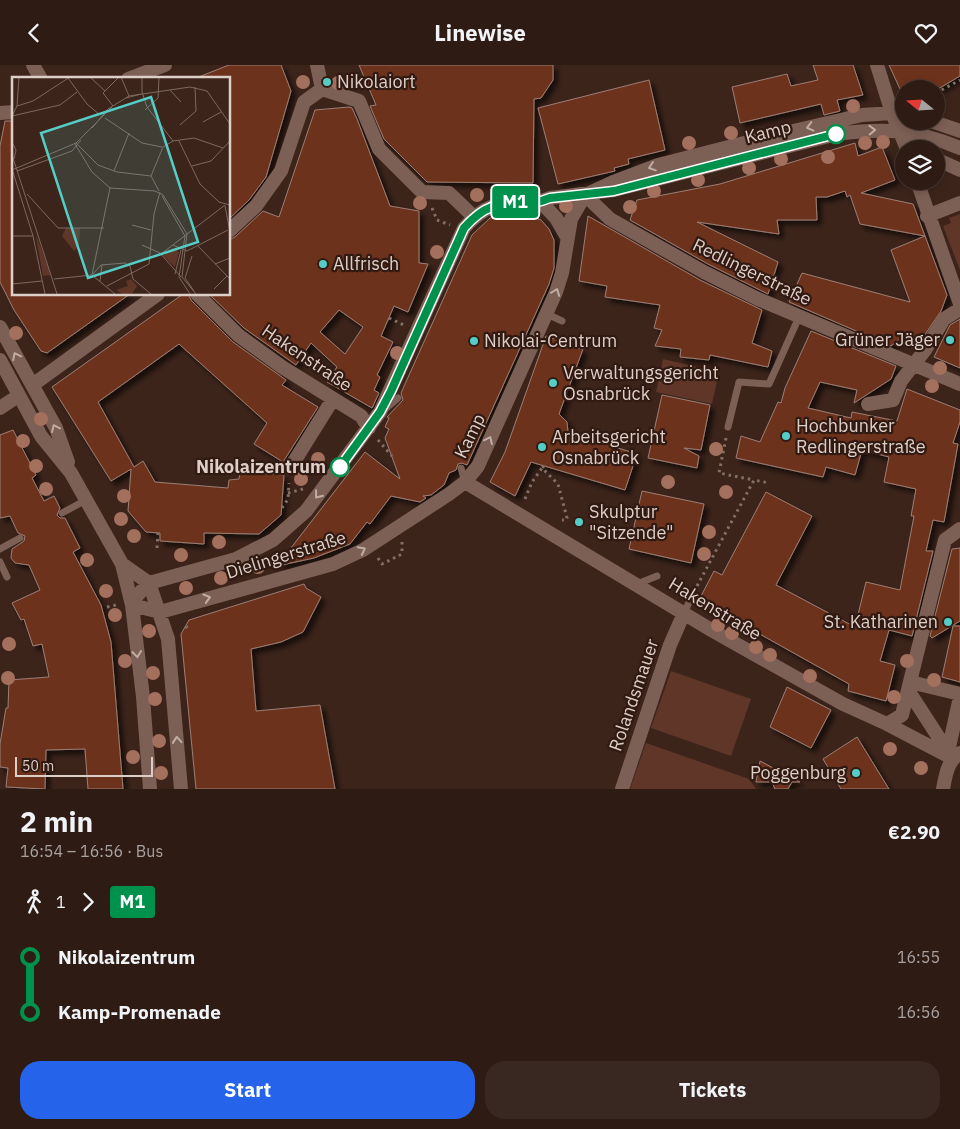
<!DOCTYPE html>
<meta charset="utf-8">
<style>
body{margin:0;font-family:"IBM Plex Sans",sans-serif;background:#392822;color:#f1f3f6;height:100vh;display:flex;flex-direction:column;font-size:19px;white-space:nowrap}
*{box-sizing:border-box;margin:0}
p{font-size:16px;color:#a7a1a0}
.icon{flex:none;width:28px;height:28px;fill:none;stroke:currentColor;stroke-width:2;stroke-linecap:round;stroke-linejoin:round}
.map{position:relative;height:724px;overflow:hidden}
.side{display:flex;flex-direction:column;background:#2d1b14;flex:1}
.side>*{flex:none}
.badge{padding:0 10px;border-radius:4px;font-size:18px;line-height:32px}
.needle{width:32px;rotate:288deg}
.tools{position:absolute;left:895px;top:15px;display:grid;gap:10px}
.tools a{display:grid;place-items:center;width:50px;height:50px;border-radius:50%;background:#2d1b14;box-shadow:0 2px 8px #0003,0 0 0 1px #483934;font-size:25px}
.scale{position:absolute;left:15px;bottom:12px;width:138px;box-sizing:border-box;padding-left:5px;border:2px solid #decec8;border-top:0;font-size:14px;line-height:18px;white-space:nowrap;color:#decec8;-webkit-text-stroke:4px #311a12;paint-order:stroke}
.map>.badge{position:absolute;translate:-50% -50%;box-shadow:0 0 0 2px #fff}
.legs{display:flex;align-items:center;gap:8px;height:55px;padding:0 20px;font-size:16px}
.legs p{margin-inline-start:auto}
.headline{display:flex;align-items:center;justify-content:space-between;height:85px;padding:0 20px}
h1{font-size:28px;font-weight:800;line-height:38px}
.action{display:flex;gap:10px;margin-top:auto;padding:10px 20px}
.action a{flex:1;height:58px;border-radius:20px;background:#2563eb;color:#fff;font-size:20px;font-weight:800;line-height:58px;text-align:center}
.action a+a{background:#392822;color:#f1f3f6}
ul{padding:0 20px;list-style:none}
li{display:flex;align-items:center;gap:18px;height:55px;font-size:19px}
li i{display:grid;place-items:center;width:8px;height:100%;margin:0 6px;background:currentColor}
li i::after{content:'';width:12px;height:12px;margin:-6px;border:4px solid;border-radius:50%;background:#2d1b14}
li p{margin-inline-start:auto}
li:first-child i{background:linear-gradient(#0000 50%,currentColor 0)}
li:last-child i{background:linear-gradient(currentColor 50%,#0000 0)}
header{display:flex;justify-content:space-between;align-items:center;height:65px;padding:0 20px;background:#2d1b14;font-size:22px;font-weight:800}
.map>svg:first-child{display:block}
.green{fill:#5f3628}
.building{fill:#6d331e;stroke:#9c7e74;fill-rule:evenodd;filter:url(#shadow)}
.lines{fill:none;stroke-linecap:round;stroke-linejoin:round}
.path{stroke:#836f67;stroke-width:3;stroke-dasharray:2.5 4;stroke-linecap:butt}
.lane{stroke:#7c5f55;stroke-width:7}
.street{stroke:#7c5f55;stroke-width:14}
.tree{fill:#a4705e}
.oneway{stroke:#c1ada6}
.line-1-casing{stroke:#fff;stroke-width:11}
.line-1{stroke:#00924d;stroke-width:8}
.poi-dot{fill:#54cdc7;stroke:#311a12;stroke-width:2}
.stop-1-dot{fill:#fff;stroke:#00924d;stroke-width:2.5}
.labels{text-anchor:middle;stroke-width:4.5;stroke-linejoin:round;paint-order:stroke}
.poi-label{font-size:18px;fill:#decec8;stroke:#311a12;text-anchor:start}
.street-label{font-size:18px;fill:#decec8;stroke:#311a12}
.stop-label{font-size:18px;font-weight:bold;fill:#decec8;stroke:#311a12;text-anchor:end}
.inset-road{fill:none;stroke:#7d6860;stroke-width:1}
.view{fill:#54cdc7;fill-opacity:0.15;stroke:#54cdc7;stroke-width:2.5}
.inset-edge{fill:none;stroke:#decec8;stroke-width:2.5}
</style>
<header><svg class="icon" aria-label="back" viewBox="0 0 24 24"><path d="M15 5l-7 7 7 7"/></svg>Linewise<svg class="icon" aria-label="heart" viewBox="0 0 24 24"><path d="M12 20l-8-8c-3-5 5-10 8-4 3-6 11-1 8 4z"/></svg></header>
<div class="map">
<svg width="960" height="724" viewBox="0 0 960 724">
<defs>
<filter id="shadow"><feDropShadow dx="4.5" dy="4.5" stdDeviation="2.5" flood-color="#0009"/></filter>
</defs>
<rect width="100%" height="100%" fill="#3c241b"/>
<path class="green" d="M960 149V205L943 161 951 158 949 153Z
M663 294 719 307 712 339 656 327Z
M671 606 751 634 731 691 651 663Z
M646 678 749 714 756 724H630Z"/>
<path class="building" d="M229 0H281L291 26 266 112 249 135 229 154V14L196 13Z
M359 0H553V15L541 33 534 34 533 118 427 117 384 74 370 41 376 40Z
M813 0H853L863 30 837 35 840 46 824 50 821 39 740 58 732 22 787 9 791 21 818 15Z
M889 0H960V11L938 24H900Z
M649 15 665 85 628 94 629 99 614 103 615 106 558 119 538 43Z
M349 42 352 43 357 54 390 141 419 146V198L428 199 408 247 394 241 381 271 393 277 377 310 380 312 374 325 379 328 372 343 327 317 337 302 311 278 296 300 244 263 209 229H229V175L235 172 263 146 279 152 315 45ZM339 245 363 262 345 289 320 267Z
M5 56H14V229H130L47 288 41 286 14 245 0 217V81Z
M855 78 858 91 882 82 895 115 861 128 913 139 925 171 860 159 850 130 847 132 845 126 827 132H816L817 155H777L779 169 697 157 778 197 768 229 708 199 630 155 637 135 720 119Z
M520 147 541 155 549 164 554 175V203L549 219 467 400 462 398 458 399 456 405 449 408 444 420 431 430 423 431 426 433 420 437 391 431 370 459 367 457 350 479 314 493 277 501 365 387 400 414 385 373 389 364 385 362 389 353 387 352 403 335 401 328 472 170 490 153 503 148Z
M588 151 700 215 762 245 752 278 772 286 768 302 710 290 709 295 680 292 681 284 655 281 662 265 654 263 660 240 605 232 607 221 579 216Z
M925 171 947 230 941 246 922 274 915 277 902 272 891 281 789 237 802 208 910 237 891 185Z
M183 229H188L191 235 233 277 286 315 282 320 318 342 283 397 254 379 267 358 179 279 98 337 134 402 143 396 155 417 228 423 229 415 239 414 240 407 284 410 281 450 259 469 204 468V479L160 476V468L146 467 128 446 131 404 111 416 52 322Z
M960 254V303L934 292 950 260Z
M811 266 896 301 891 314 854 338 857 325 820 317 808 343 851 353 852 347 897 356 907 324 960 345V357L953 378 958 379 944 457 933 455 926 486H933L912 571 889 565 880 596 895 600 886 636 848 626 849 619 699 535 714 506 722 510 766 427 812 451 776 520 855 562 866 517 900 525 914 451H911L916 424 884 417 889 392 862 385 855 410 826 402 823 412 736 393 741 371 760 377 778 337 781 338 785 323Z
M546 271 563 277V281L583 284 559 349 567 357 568 367 637 389 625 425 531 397 515 431 490 417 505 387Z
M662 330 710 340 701 385 684 383 699 391 697 403 648 393Z
M13 365 36 410 32 413 44 436 54 431 60 443 57 450 60 453H65L80 483 73 487 101 540 111 577 123 724H88L85 684 46 685 45 724 6 722 8 703 0 702V679L6 643H8L9 615 49 612 42 579 33 581 24 554 21 555 12 538 40 525 29 500 15 498 11 493 12 484 24 476 25 471 18 468 10 451 0 453V370Z
M642 426 704 439 691 498 629 484Z
M960 483V556L932 573 930 571 952 484Z
M304 519 306 523 321 532 303 567 281 577 251 584 256 646 320 640 335 724H196L181 569 189 555Z
M953 561H960V617L942 612Z
M787 622 831 645 811 683 770 662Z
M857 672 889 724H841L823 694Z
M760 696 800 717H792L788 724H775L772 717H756Z"/>
<g class="lines">
<path class="path" d="M936 28 960 15
M432 143 437 155 450 160
M389 253 404 260
M726 373 719 408 754 415
M378 375 392 391
M544 401 542 403 558 419 567 453 566 455H562
M288 428 303 424
M525 434 532 417 542 403
M282 443 288 434 289 418
M157 483 158 468
M378 493 382 499 402 489V477
M697 521 754 415 769 418
M107 542 116 540
M186 561 188 565"/>
<path class="lane" d="M547 249 562 256
M385 344 398 333
M728 362 739 317 769 319 799 252
M461 403 465 417
M62 448 86 435
M0 484 20 473
M0 497 7 512
M637 519 657 511
M684 548 692 531"/>
<path class="street" d="M33 0 41 14
M317 0 322 24 359 36 379 84 422 127 449 128 474 152
M877 0 892 48 907 84
M128 14 165 0
M0 48 14 47
M931 56 960 66
M936 94 960 105
M917 116 960 239
M585 130 610 154 704 207 758 234 960 319
M541 137 556 153 567 172
M927 151 960 138
M229 166 256 141 281 106 304 37 322 24
M197 229 238 270 282 302 361 351 369 363
M0 262 56 363 68 397
M0 295 41 371 71 408 122 499 132 540 143 632 150 724
M38 316 158 229
M868 339 893 335 901 316 925 285 944 254 960 244
M0 343 12 335
M290 403 333 334
M465 417 713 566 843 639 887 659 952 693
M122 499 149 518 168 574 181 724
M132 536 149 518 236 494 273 475 306 446 380 347 464 163C498 124 515 148 550 133L614 125 837 69C884 63 915 64 960 83
M132 540 160 547 333 499 363 485 449 429 465 417 478 401 556 227 562 208 571 154 585 130 613 117 658 100 772 71 862 50 892 48 904 51
M910 617 960 629
M887 659 902 650 908 625
M948 687 960 632
M952 693 908 625 945 475 960 464
M622 724 670 580 684 548
M943 724C946 709 947 697 960 688"/>
</g>
<g class="tree">
<circle cx="303" cy="17" r="7"/>
<circle cx="338" cy="18" r="7"/>
<circle cx="853" cy="41" r="7"/>
<circle cx="731" cy="68" r="7"/>
<circle cx="883" cy="77" r="7"/>
<circle cx="689" cy="78" r="7"/>
<circle cx="865" cy="78" r="7"/>
<circle cx="828" cy="92" r="7"/>
<circle cx="781" cy="94" r="7"/>
<circle cx="749" cy="103" r="7"/>
<circle cx="698" cy="115" r="7"/>
<circle cx="654" cy="126" r="7"/>
<circle cx="477" cy="130" r="7"/>
<circle cx="420" cy="138" r="7"/>
<circle cx="566" cy="141" r="7"/>
<circle cx="630" cy="142" r="7"/>
<circle cx="437" cy="187" r="7"/>
<circle cx="16" cy="268" r="7"/>
<circle cx="397" cy="288" r="7"/>
<circle cx="940" cy="303" r="7"/>
<circle cx="932" cy="321" r="7"/>
<circle cx="41" cy="354" r="7"/>
<circle cx="23" cy="376" r="7"/>
<circle cx="716" cy="384" r="7"/>
<circle cx="318" cy="394" r="7"/>
<circle cx="36" cy="401" r="7"/>
<circle cx="301" cy="414" r="7"/>
<circle cx="668" cy="417" r="7"/>
<circle cx="46" cy="424" r="7"/>
<circle cx="726" cy="427" r="7"/>
<circle cx="124" cy="431" r="7"/>
<circle cx="121" cy="454" r="7"/>
<circle cx="709" cy="467" r="7"/>
<circle cx="134" cy="471" r="7"/>
<circle cx="219" cy="477" r="7"/>
<circle cx="704" cy="489" r="7"/>
<circle cx="181" cy="490" r="7"/>
<circle cx="87" cy="495" r="7"/>
<circle cx="258" cy="502" r="7"/>
<circle cx="221" cy="513" r="7"/>
<circle cx="186" cy="523" r="7"/>
<circle cx="106" cy="526" r="7"/>
<circle cx="115" cy="550" r="7"/>
<circle cx="718" cy="560" r="7"/>
<circle cx="149" cy="566" r="7"/>
<circle cx="732" cy="568" r="7"/>
<circle cx="9" cy="579" r="7"/>
<circle cx="756" cy="582" r="7"/>
<circle cx="770" cy="590" r="7"/>
<circle cx="125" cy="596" r="7"/>
<circle cx="907" cy="596" r="7"/>
<circle cx="153" cy="608" r="7"/>
<circle cx="810" cy="611" r="7"/>
<circle cx="8" cy="613" r="7"/>
<circle cx="934" cy="615" r="7"/>
<circle cx="894" cy="632" r="7"/>
<circle cx="155" cy="634" r="7"/>
<circle cx="159" cy="676" r="7"/>
<circle cx="890" cy="684" r="7"/>
<circle cx="133" cy="692" r="7"/>
<circle cx="921" cy="703" r="7"/>
<circle cx="161" cy="708" r="7"/>
</g>
<defs><path id="oneway-chevron" d="M-2-3.5L2.5 0L-2 3.5" fill="none" stroke-width="1.6" stroke-linecap="round" stroke-linejoin="round" transform="scale(1.25)"/></defs>
<g class="oneway">
<use href="#oneway-chevron" transform="translate(810 62) rotate(166)"/>
<use href="#oneway-chevron" transform="translate(872 65) rotate(-2)"/>
<use href="#oneway-chevron" transform="translate(652 102) rotate(161)"/>
<use href="#oneway-chevron" transform="translate(556 227) rotate(-69)"/>
<use href="#oneway-chevron" transform="translate(16 291) rotate(-116)"/>
<use href="#oneway-chevron" transform="translate(55 363) rotate(-115)"/>
<use href="#oneway-chevron" transform="translate(489 375) rotate(-65)"/>
<use href="#oneway-chevron" transform="translate(318 430) rotate(128)"/>
<use href="#oneway-chevron" transform="translate(362 485) rotate(-27)"/>
<use href="#oneway-chevron" transform="translate(207 533) rotate(-16)"/>
<use href="#oneway-chevron" transform="translate(137 589) rotate(83)"/>
<use href="#oneway-chevron" transform="translate(177 675) rotate(-95)"/>
</g>
<g class="lines">
<g class="line-1-casing">
<path id="line-1" d="M340 402 380 347 391 326 464 163C498 124 515 148 550 133L614 126 836 69"/>
</g>
<use href="#line-1" class="line-1"/>
</g>
<g class="poi-dot">
<circle cx="327" cy="17" r="5"/>
<circle cx="323" cy="199" r="5"/>
<circle cx="950" cy="275" r="5"/>
<circle cx="474" cy="276" r="5"/>
<circle cx="553" cy="318" r="5"/>
<circle cx="786" cy="371" r="5"/>
<circle cx="542" cy="382" r="5"/>
<circle cx="579" cy="457" r="5"/>
<circle cx="948" cy="557" r="5"/>
<circle cx="856" cy="708" r="5"/>
</g>
<g class="stop-1-dot">
<circle cx="836" cy="69" r="9"/>
<circle cx="340" cy="402" r="9"/>
</g>
<g class="labels">
<g class="poi-label">
<text x="337" y="23">Nikolaiort</text>
<text x="333" y="205">Allfrisch</text>
<text x="940" y="281" text-anchor="end">Grüner Jäger</text>
<text x="484" y="282">Nikolai-Centrum</text>
<text x="563" y="314">Verwaltungsgericht<tspan x="563" dy="21">Osnabrück</tspan></text>
<text x="796" y="367">Hochbunker<tspan x="796" dy="21">Redlingerstraße</tspan></text>
<text x="552" y="378">Arbeitsgericht<tspan x="552" dy="21">Osnabrück</tspan></text>
<text x="589" y="453">Skulptur<tspan x="589" dy="21">"Sitzende"</tspan></text>
<text x="938" y="563" text-anchor="end">St. Katharinen</text>
<text x="846" y="714" text-anchor="end">Poggenburg</text>
</g>
<g class="street-label">
<text transform="translate(768 67) rotate(-14)" y="6">Kamp</text>
<text transform="translate(752 207) rotate(26)" y="6">Redlingerstraße</text>
<text transform="translate(307 293) rotate(34)" y="6">Hakenstraße</text>
<text transform="translate(470 371) rotate(-64)" y="6">Kamp</text>
<text transform="translate(286 490) rotate(-17)" y="6">Dielingerstraße</text>
<text transform="translate(715 544) rotate(31)" y="6">Hakenstraße</text>
<text transform="translate(634 630) rotate(-71)" y="6">Rolandsmauer</text>
</g>
<g class="stop-label">
<text x="326" y="408">Nikolaizentrum</text>
</g>
</g>
<g transform="translate(12 12)">
<rect width="218" height="218" fill="#3c241b"/>
<path d="M54 151H68L67 168 62 174 50 159ZM24 160H25L39 198 31 199ZM161 171 167 175 163 190 151 179ZM119 202 125 209 120 217H110L104 213 116 209 114 204Z" fill="#5f3628"/>
<path class="inset-road" d="M78 0 93 14M109 0 117 19M130 0V15L135 30 161 64M56 1 75 27 88 38M158 13 169 25M93 14 107 0M93 14 91 16 101 29M114 21 129 17M5 29 21 24 58 0M133 33 146 21 147 0M0 39 48 28 65 15M0 39 5 29 7 0M93 41 130 66 150 70M191 45 209 35M168 48 184 34 183 10M80 51 96 32 117 19 178 10 195 14 218 47M0 61V39M167 64 188 107 207 125 218 128M0 65 4 73 2 82M64 66 86 88 105 95 139 99 147 114M63 67 80 95 98 111 143 114 151 118 175 157 170 200 184 217M0 78 45 217M180 89 199 84 218 64M0 92 21 159 33 217M0 93 64 66 100 30M5 94 60 74 69 63M102 94 117 56M139 99 151 70 161 64 182 61 211 71M15 117 46 151H92M150 119 173 159 167 200 178 217M213 129 218 155M120 148 139 153M0 159H21M130 168 148 176 169 200M161 168 175 174 216 153M186 169 218 202M149 177 213 128M180 179 173 201 182 214M203 187 218 181M81 197 89 188 113 186 118 189 121 202 139 217M163 197 169 173M80 198 98 111M80 198 103 217M42 202 80 198M88 204 90 188M0 207 30 204M95 209 137 187 142 137 148 115M202 212 215 199"/>
<path class="view" d="M139 20 186 165 76 201 29 56Z"/>
<rect width="218" height="218" class="inset-edge"/>
</g>
</svg>
<div class="tools">
<a><svg class="needle" viewBox="-14 -14 28 28"><path d="M0-13l5 13h-10z" fill="#e53935"/><path d="M0 13l5-13h-10z" fill="#a7a1a0"/></svg></a>
<a><svg class="icon" aria-label="layers" viewBox="0 0 24 24"><path d="M12 4l9 5-9 5-9-5zM3 14l9 5 9-5"/></svg></a>
</div>
<div class="scale">50 m</div>
<b class="badge" style="left:515px;top:137px;background:#00924d;color:#fff">M1</b>
</div>
<section class="side">
<div class="headline"><div><h1>2 min</h1><p>16:54 – 16:56 · Bus</p></div><b>€2.90</b></div>
<div class="legs"><svg class="icon" aria-label="walk" viewBox="0 0 24 24"><circle cx="13" cy="4" r="2"/><path d="M13 8l-2 6 4 7M11 14l-3 7M7 12l3-4h3l4 4"/></svg>1<svg class="icon" aria-label="forward" viewBox="0 0 24 24"><path d="M9 5l7 7-7 7"/></svg><b class="badge" style="background:#00924d;color:#fff">M1</b></div>
<ul>
<li><i style="color:#00924d"></i><b>Nikolaizentrum</b><p>16:55</p></li>
<li><i style="color:#00924d"></i><b>Kamp-Promenade</b><p>16:56</p></li>
</ul>
<div class="action"><a>Start</a><a>Tickets</a></div>
</section>
